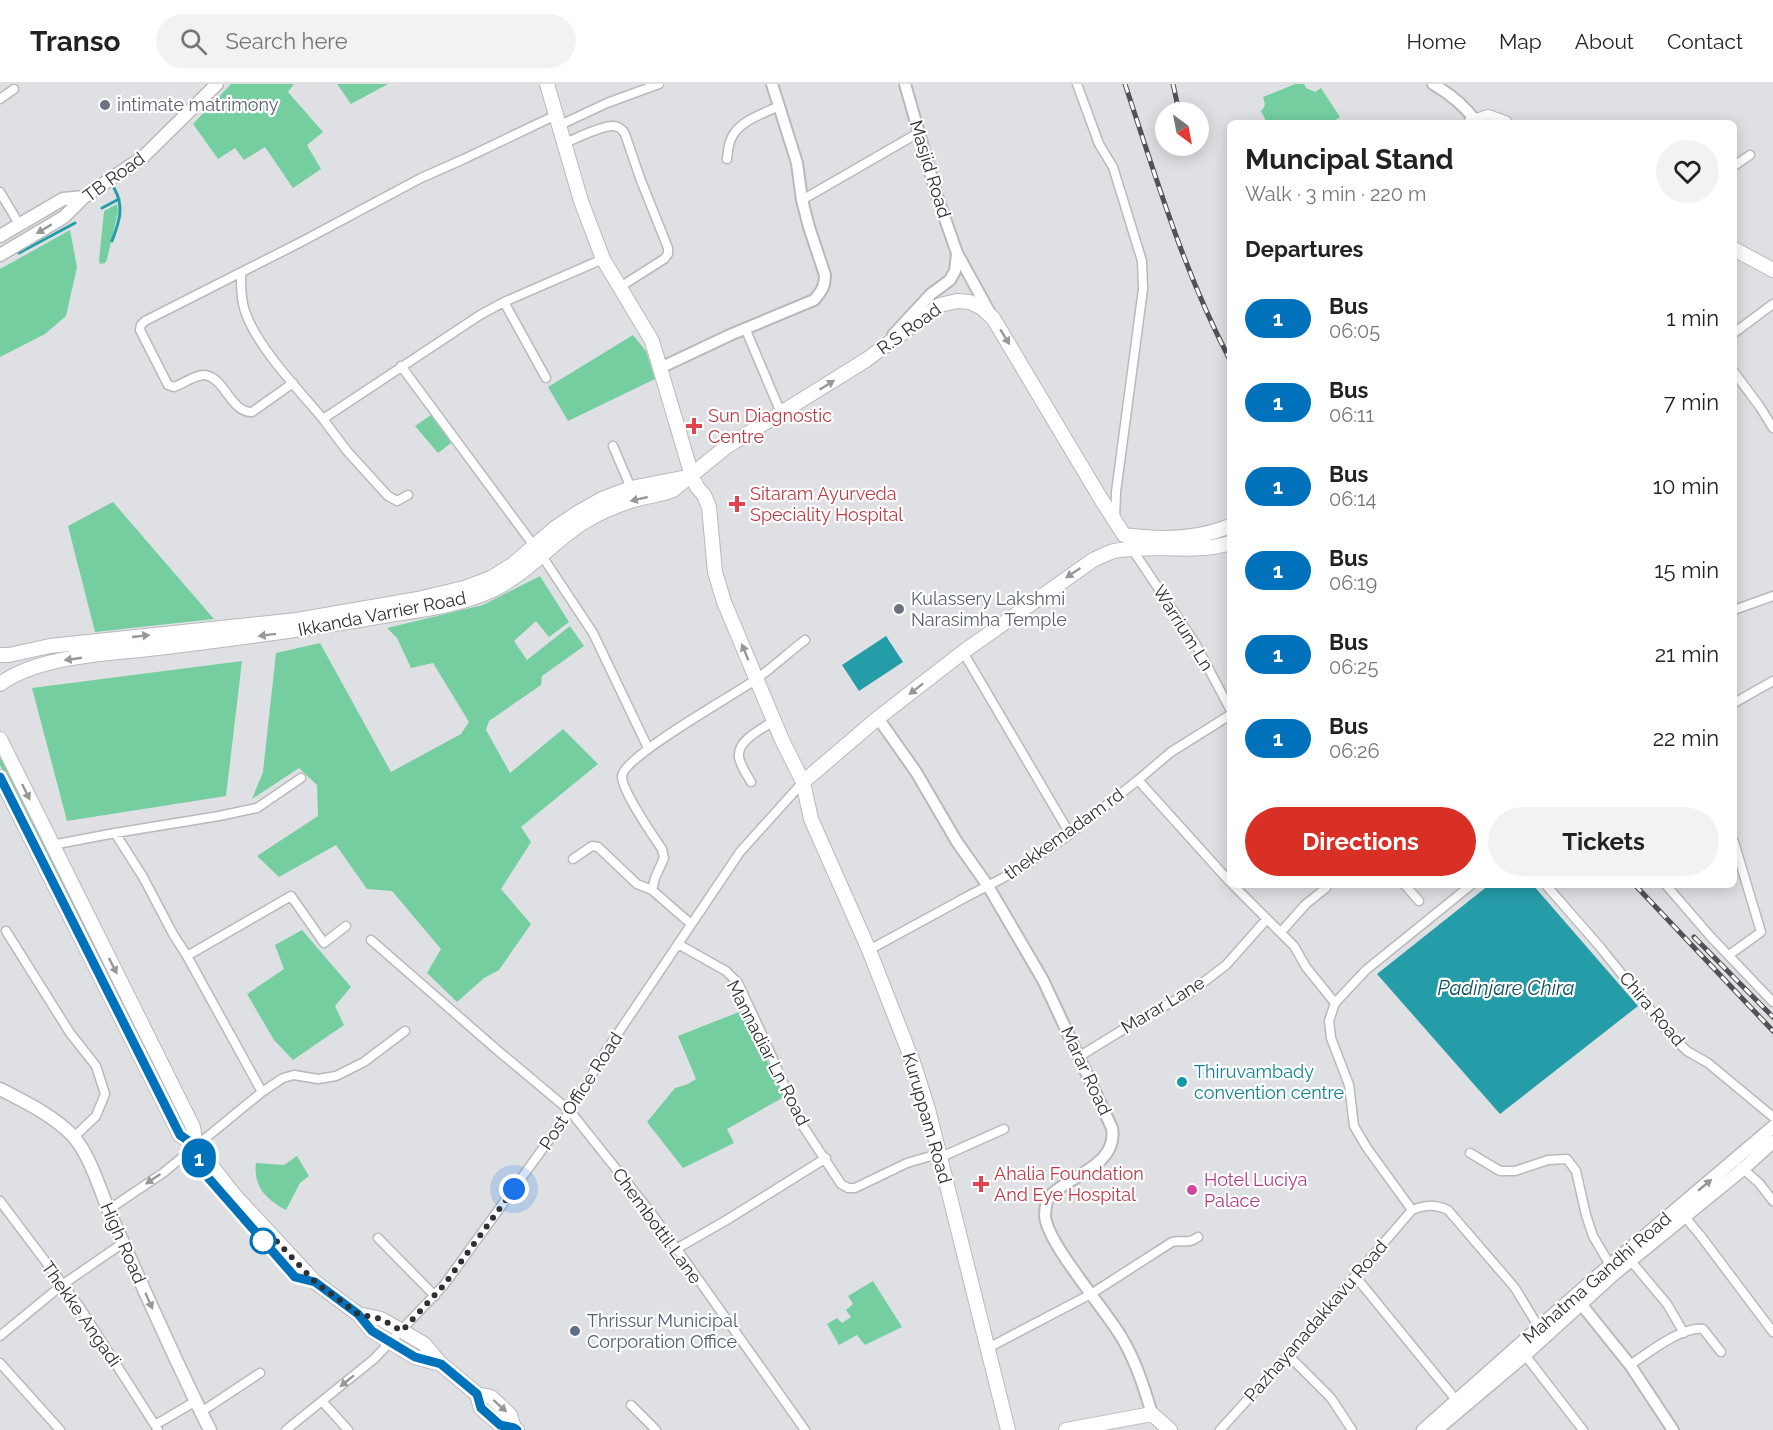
<!DOCTYPE html>
<meta charset="utf-8">
<style>
body{margin:0;font-family:Raleway,sans-serif;background:#f2f2f2;color:#222;height:100vh;display:flex;flex-direction:column;font-size:22px;white-space:nowrap}
*{box-sizing:border-box;margin:0}
p{font-size:20px;color:#767676}
.icon{flex:none;width:33px;height:33px;fill:none;stroke:currentColor;stroke-width:2;stroke-linecap:round;stroke-linejoin:round}
.map{position:relative;flex:1;overflow:hidden}
.details{position:absolute;left:1227px;top:36px;width:510px;height:768px;display:flex;flex-direction:column;background:#fff;border-radius:9px;box-shadow:0 3px 15px #0003}
.details>*{flex:none}
.badge{padding:0 12px;border-radius:20px;font-size:21px;line-height:39px}
.needle{width:39px;rotate:148deg}
.fabs{position:absolute;left:1155px;top:18px;display:grid;gap:12px}
.fabs a{display:grid;place-items:center;width:54px;height:54px;border-radius:50%;background:#fff;box-shadow:0 3px 15px #0003;font-size:30px}
.you{position:absolute;width:30px;height:30px;margin:-15px;border:4px solid #fff;border-radius:50%;background:#1a73e8;box-shadow:0 0 0 9px #1a73e833}
.map>.badge{position:absolute;translate:-50% -50%;box-shadow:0 0 0 3px #fff}
h2{padding:0 18px;font-size:22px;line-height:54px}
.round{display:grid;place-items:center;flex:none;width:63px;height:63px;border-radius:32px;background:#f2f2f2}
.head{display:flex;align-items:center;justify-content:space-between;height:102px;padding:0 18px}
h1{font-size:28px;font-weight:700;line-height:45px}
.action{display:flex;gap:12px;margin-top:auto;padding:12px 18px}
.action a{flex:1;height:69px;border-radius:36px;background:#d93025;color:#fff;font-size:24px;font-weight:700;line-height:69px;text-align:center}
.action a+a{background:#f2f2f2;color:#222}
ul{padding:0;list-style:none}
li{display:flex;align-items:center;gap:18px;height:84px;padding:0 18px}
li div{flex:1}
li b{display:block;font-size:22px}
li em{font-style:normal}
li .badge{min-width:66px;font-weight:700;text-align:center}
header{display:flex;align-items:center;gap:36px;box-sizing:border-box;height:84px;padding:0 30px;background:#fff;border-bottom:2px solid #e0e0e0}
header strong{font-size:28px}
nav{display:flex;gap:33px;margin-inline-start:auto;font-size:21px}
.search{width:420px;height:54px;background:#f2f2f2;display:flex;align-items:center;gap:15px;box-sizing:border-box;padding:0 21px;border-radius:33px;color:#767676;font-size:22px}
.map>svg:first-child{display:block}
.green{fill:#75cea0}
.water{fill:#259da9}
.lines{fill:none;stroke-linecap:round;stroke-linejoin:round}
.stream{stroke:#259da9;stroke-width:3}
.minor-casing{stroke:#b8b9bc;stroke-width:11}
.tertiary-casing{stroke:#b8b9bc;stroke-width:14}
.secondary-casing{stroke:#b8b9bc;stroke-width:15}
.primary-casing{stroke:#b8b9bc;stroke-width:16}
.minor{stroke:#fff;stroke-width:8}
.tertiary{stroke:#fff;stroke-width:10}
.secondary{stroke:#fff;stroke-width:12}
.primary{stroke:#fff;stroke-width:14}
.rail-casing{stroke:#515254;stroke-width:5}
.rail{stroke:#fff;stroke-width:3;stroke-dasharray:9;stroke-linecap:butt}
.oneway{fill:#979898}
.line-casing{stroke:#fff;stroke-width:14}
.line{stroke:#0072bc;stroke-width:9}
.walk{stroke:#2f3031;stroke-width:6;stroke-dasharray:0 10.8}
.worship-dot{fill:#6b7280;stroke:#fff;stroke-width:2}
.health-dot{fill:#e0444e;stroke:#fff;stroke-width:2}
.culture-dot{fill:#0f9aa8;stroke:#fff;stroke-width:2}
.hotel-dot{fill:#d1479c;stroke:#fff;stroke-width:2}
.stop-dot{fill:#fff;stroke:#0072bc;stroke-width:3}
.service-dot{fill:#5c6f8a;stroke:#fff;stroke-width:2}
.labels{text-anchor:middle;stroke-width:4.5;stroke-linejoin:round;paint-order:stroke}
.worship-label{font-size:18px;fill:#5b616d;stroke:#fff;text-anchor:start}
.street-label{font-size:18px;fill:#2f3031;stroke:#fff}
.health-label{font-size:18px;fill:#be3a42;stroke:#fff;text-anchor:start}
.culture-label{font-size:18px;fill:#0d838f;stroke:#fff;text-anchor:start}
.hotel-label{font-size:18px;fill:#b23c85;stroke:#fff;text-anchor:start}
.service-label{font-size:18px;fill:#4e5e75;stroke:#fff;text-anchor:start}
.water-label{font-size:20px;font-style:italic;fill:#105158;stroke:#fff}
</style>
<header>
<strong>Transo</strong>
<div class="search"><svg class="icon" aria-label="search" viewBox="0 0 24 24"><circle cx="10" cy="10" r="6"/><path d="M15 15l6 6"/></svg>Search here</div>
<nav><a>Home</a><a>Map</a><a>About</a><a>Contact</a></nav>
</header>
<div class="map">
<svg width="1773" height="1346" viewBox="0 0 1773 1346">
<rect width="100%" height="100%" fill="#dfe0e4"/>
<path class="green" d="M231 0H294L288 8 323 48 307 61 321 85 293 104 265 63 244 76 235 64 218 75 193 40Z
M337 0H388L351 20Z
M1295 0H1304L1306 4 1315 8 1321 4 1340 33 1331 39H1267L1261 27C1266 22 1265 19 1263 13Z
M117 120 118 128 107 175 105 179 100 180 99 176 104 127Z
M70 146 77 183 66 232 45 250 0 273V185Z
M633 251 646 267 655 295 568 337 548 303Z
M431 331 451 359 438 369 415 342Z
M113 418 214 535 95 548 68 442Z
M540 492 569 538 549 553 536 537 514 557 527 576 570 542 584 562 542 592 541 601 489 637 486 646 510 689 563 645 598 680 521 743 531 758 501 805 531 840 499 886 484 894 457 918 427 889 441 865 392 807 367 805 336 761 279 793 257 772 318 732 317 701 299 684 252 715 263 688 276 569 320 559 391 688 461 650 469 638 433 579 411 584 397 554 387 544 483 521Z
M242 577 226 712 67 737 32 604Z
M0 673 190 1049 186 1051 0 681Z
M302 846 351 903 335 922 344 941 293 976 274 956 247 910 284 885 275 861Z
M744 926 784 1013 727 1045 734 1059 683 1084 647 1038 675 1004 688 1000 696 995 678 952Z
M297 1072 309 1092 300 1099 286 1126C267 1116 253 1103 256 1079L284 1081Z
M873 1197 902 1243 865 1261 857 1251 839 1261 827 1240 837 1234 842 1239 851 1233 846 1226 853 1220 848 1212Z"/>
<path class="water" d="M886 552 903 578 859 607 842 581Z
M1489 801H1533L1638 922 1500 1030 1377 890Z"/>
<g class="lines">
<path class="stream" d="M102 124 119 115
M112 157C119 138 125 123 114 104
M19 169 75 139"/>
<g class="minor-casing">
<path id="minor" d="M1077 0 1099 60 1113 83 1142 177 1143 205 1116 408 1115 436
M0 15 14 5
M560 41 607 19 659 0
M565 59C577 54 600 42 613 42 618 42 622 45 625 50L640 94 668 164V170L664 175 620 203
M727 75C728 69 728 61 731 55 738 37 763 30 779 22
M1734 82 1750 71
M0 108 19 140
M802 116 918 49
M241 189C241 203 241 217 246 230 259 265 299 306 323 335L480 231 504 218 603 175
M504 218 546 294
M745 244 781 329
M1734 249 1773 220
M401 282 546 478 593 549 648 664
M1734 288 1760 323 1773 344
M293 299 252 328C231 329 225 294 205 291 196 290 183 300 174 303L168 301 140 246 141 241 145 237 301 158 421 94 464 75 556 31
M323 335 347 367 388 412 397 417 408 411
M613 362 631 404
M1132 465 1195 559 1230 625
M1734 526 1773 512
M963 568 1070 750
M1734 619 1773 597
M1138 696 1171 668 1230 631
M751 698C747 691 740 681 739 673 737 656 762 645 774 637
M115 749 143 793 173 850 187 872 262 1008
M52 761 115 749 219 732 257 724 301 694
M573 775 592 762 598 763 637 800 652 806
M1233 801 1294 862 1306 883 1335 919
M1405 801 1419 817
M1546 801 1600 863 1669 949 1687 967 1708 979 1773 1033
M1666 801 1710 852 1773 918
M691 840 652 806 655 794 664 774 662 765C653 752 621 705 622 692 624 672 734 611 755 596 772 584 788 569 805 556
M6 847 70 949 96 982 105 1010 96 1032 74 1053
M1281 848 1306 820 1326 804
M371 856 496 965 570 1027 652 1130 805 1346
M678 860 726 887 738 899 766 959 799 1036 841 1100 848 1104H855L907 1079 938 1070
M869 866 968 812 1001 795 1027 780 1070 750 1138 696 1230 798
M1729 871 1761 848 1734 758
M187 872 291 812 324 859 346 842
M1080 972 1145 932 1188 910 1226 881 1266 836
M1470 1069 1500 1087H1515L1548 1076 1567 1075 1576 1087 1586 1131 1593 1152 1610 1181
M939 1074 1004 1045
M1741 1083 1759 1099 1773 1117
M0 1117 79 1222 158 1346
M108 1126 163 1089 262 1008 283 994 294 991 318 995 336 992 364 978 405 947
M1412 1126 1367 1064 1354 1042 1349 1001 1331 954 1329 937 1335 919 1366 886 1471 801
M1684 1132 1700 1151 1773 1248
M378 1154 435 1212
M676 1165 725 1137 826 1074
M1631 1177 1667 1220 1684 1249
M1355 1192 1457 1317
M0 1252 62 1201 123 1159
M988 1264 1091 1210 1172 1158C1183 1155 1187 1161 1198 1153
M1288 1271 1331 1314 1352 1346
M1525 1271 1583 1346
M0 1279 60 1346
M1630 1281C1648 1269 1682 1242 1703 1245L1721 1268
M322 1317 348 1346
M631 1321 656 1346
M201 1328 260 1289
M155 1341 196 1317
M286 1346 374 1275 444 1201 570 1027 606 967 740 768 803 698
M1220 1346 1308 1249 1355 1192 1412 1126C1425 1121 1434 1120 1448 1126L1515 1204 1541 1247"/>
</g>
<g class="tertiary-casing">
<path id="tertiary" d="M905 0 937 112 957 169 990 229
M1433 0C1450 10 1463 20 1475 36
M893 251 931 210 950 196 955 187 957 170
M660 284 730 251 814 216C822 207 825 202 825 191L809 143 802 116 797 79 772 0
M878 634 916 688 957 758 988 802 1043 896 1112 1044C1117 1073 1088 1086 1067 1099 1060 1104 1050 1109 1047 1117 1046 1121 1045 1127 1045 1131 1045 1157 1106 1226 1122 1254 1136 1278 1144 1303 1152 1330
M1581 1220 1630 1281 1673 1346"/>
</g>
<g class="secondary-casing">
<path id="secondary" d="M0 152 63 115 84 113
M0 171 64 133 84 113 143 73 217 0
M0 1005C25 1018 53 1031 73 1052 91 1072 101 1110 112 1134 144 1205 175 1277 210 1346
M1423 1346 1588 1200 1773 1043
M1436 1346 1525 1271 1614 1190 1743 1085 1773 1058"/>
</g>
<g class="primary-casing">
<path id="primary" d="M547 0 581 117 603 175 652 257 692 392 697 403 704 411 709 423 715 488 724 518 782 656 803 698 811 735 869 866 914 981 928 1025 1008 1346
M1471 39 1488 33 1505 39
M1734 165 1773 186
M0 571H9L50 562 297 536 418 515 464 504 491 494 512 481 555 444 579 428 602 415 631 404 687 393
M0 600C39 571 110 570 158 564 233 555 308 545 383 532 420 526 459 522 493 506 528 489 552 458 584 438 599 429 617 421 634 416 647 412 661 411 673 406L726 363 866 276 940 221 957 217 970 218 982 224 993 234 1101 415 1124 451C1160 456 1196 456 1230 442
M0 655 193 1043 196 1062
M0 693 180 1051 196 1062 236 1113 315 1198 358 1230 372 1247 415 1273 441 1280 477 1310 481 1324 500 1341 514 1344 517 1346
M803 698 878 634 963 568 1093 476C1100 473 1107 469 1114 467 1152 459 1193 471 1230 459
M358 1230 381 1235 402 1247 424 1260 441 1280
M477 1310 491 1313 510 1331 514 1344
M1066 1346 1152 1330 1170 1346"/>
</g>
<use href="#minor" class="minor"/>
<use href="#tertiary" class="tertiary"/>
<use href="#secondary" class="secondary"/>
<use href="#primary" class="primary"/>
<g class="rail-casing">
<path id="rail" d="M1125 0C1156 94 1184 188 1230 276
M1173 0 1179 28
M1184 62V67
M1635 801 1773 947
M1694 853 1773 933"/>
</g>
<use href="#rail" class="rail"/>
</g>
<defs><path id="oneway-solid" d="M-6-.8H1V-3.2L6.5 0L1 3.2V.8H-6Z" transform="scale(1.5)"/></defs>
<g class="oneway">
<use href="#oneway-solid" transform="translate(44 145) rotate(149)"/>
<use href="#oneway-solid" transform="translate(1005 253) rotate(58)"/>
<use href="#oneway-solid" transform="translate(827 301) rotate(-32)"/>
<use href="#oneway-solid" transform="translate(639 415) rotate(167)"/>
<use href="#oneway-solid" transform="translate(1073 489) rotate(146)"/>
<use href="#oneway-solid" transform="translate(267 551) rotate(173)"/>
<use href="#oneway-solid" transform="translate(141 552) rotate(-6)"/>
<use href="#oneway-solid" transform="translate(745 568) rotate(-112)"/>
<use href="#oneway-solid" transform="translate(73 575) rotate(172)"/>
<use href="#oneway-solid" transform="translate(916 605) rotate(142)"/>
<use href="#oneway-solid" transform="translate(26 708) rotate(64)"/>
<use href="#oneway-solid" transform="translate(113 882) rotate(63)"/>
<use href="#oneway-solid" transform="translate(153 1095) rotate(146)"/>
<use href="#oneway-solid" transform="translate(1705 1101) rotate(-40)"/>
<use href="#oneway-solid" transform="translate(149 1217) rotate(66)"/>
<use href="#oneway-solid" transform="translate(347 1297) rotate(141)"/>
<use href="#oneway-solid" transform="translate(500 1322) rotate(42)"/>
</g>
<g class="lines">
<g class="line-casing">
<path id="line" d="M0 693 180 1051 196 1062 204 1089 295 1193 315 1198 358 1230 372 1247 415 1273 441 1280 477 1310 481 1324 500 1341 514 1344 517 1346"/>
</g>
<use href="#line" class="line"/>
<path class="walk" d="M263 1157 269 1149 315 1198 330 1209 358 1230 381 1235 402 1247 444 1201 514 1105"/>
</g>
<g class="worship-dot">
<circle cx="105" cy="21" r="6"/>
<circle cx="899" cy="525" r="6"/>
</g>
<g class="health-dot">
<path d="M691 333h6v6h6v6h-6v6h-6v-6h-6v-6h6z"/>
<path d="M734 411h6v6h6v6h-6v6h-6v-6h-6v-6h6z"/>
<path d="M978 1091h6v6h6v6h-6v6h-6v-6h-6v-6h6z"/>
</g>
<circle class="culture-dot" cx="1182" cy="998" r="6"/>
<circle class="hotel-dot" cx="1192" cy="1106" r="6"/>
<circle class="stop-dot" cx="263" cy="1157" r="12"/>
<circle class="service-dot" cx="575" cy="1247" r="6"/>
<g class="labels">
<g class="worship-label">
<text x="117" y="27">intimate matrimony</text>
<text x="911" y="521">Kulassery Lakshmi<tspan x="911" dy="21">Narasimha Temple</tspan></text>
</g>
<g class="street-label">
<text transform="translate(930 85) rotate(73)" y="6">Masjid Road</text>
<text transform="translate(114 93) rotate(-36)" y="6">TB Road</text>
<text transform="translate(909 245) rotate(-36)" y="6">R.S Road</text>
<text transform="translate(382 530) rotate(-11)" y="6">Ikkanda Varrier Road</text>
<text transform="translate(1183 544) rotate(58)" y="6">Warrium Ln</text>
<text transform="translate(1064 750) rotate(-36)" y="6">thekkemadam rd</text>
<text transform="translate(1163 921) rotate(-31)" y="6">Marar Lane</text>
<text transform="translate(1652 925) rotate(50)" y="6">Chira Road</text>
<text transform="translate(768 969) rotate(63)" y="6">Mannadiar Ln Road</text>
<text transform="translate(1086 987) rotate(65)" y="6">Marar Road</text>
<text transform="translate(581 1007) rotate(-57)" y="6">Post Office Road</text>
<text transform="translate(927 1034) rotate(74)" y="6">Kuruppam Road</text>
<text transform="translate(657 1142) rotate(54)" y="6">Chembottil Lane</text>
<text transform="translate(123 1159) rotate(66)" y="6">High Road</text>
<text transform="translate(1597 1194) rotate(-41)" y="6">Mahatma Gandhi Road</text>
<text transform="translate(81 1230) rotate(55)" y="6">Thekke Angadi</text>
<text transform="translate(1316 1237) rotate(-49)" y="6">Pazhayanadakkavu Road</text>
</g>
<g class="health-label">
<text x="708" y="338">Sun Diagnostic<tspan x="708" dy="21">Centre</tspan></text>
<text x="750" y="416">Sitaram Ayurveda<tspan x="750" dy="21">Speciality Hospital</tspan></text>
<text x="994" y="1096">Ahalia Foundation<tspan x="994" dy="21">And Eye Hospital</tspan></text>
</g>
<g class="culture-label">
<text x="1194" y="994">Thiruvambady<tspan x="1194" dy="21">convention centre</tspan></text>
</g>
<g class="hotel-label">
<text x="1204" y="1102">Hotel Luciya<tspan x="1204" dy="21">Palace</tspan></text>
</g>
<g class="service-label">
<text x="587" y="1243">Thrissur Municipal<tspan x="587" dy="21">Corporation Office</tspan></text>
</g>
<g class="water-label">
<text x="1506" y="911">Padinjare Chira</text>
</g>
</g>
</svg>
<div class="fabs">
<a><svg class="needle" viewBox="-14 -14 28 28"><path d="M0-13l5 13h-10z" fill="#e53935"/><path d="M0 13l5-13h-10z" fill="#767676"/></svg></a>
</div>
<div class="you" style="left:514px;top:1105px"></div>
<b class="badge" style="left:199px;top:1074px;background:#0072bc;color:#fff">1</b>
<section class="details">
<div class="head"><div><h1>Muncipal Stand</h1><p>Walk · 3 min · 220 m</p></div><a class="round"><svg class="icon" aria-label="heart" viewBox="0 0 24 24"><path d="M12 20l-8-8c-3-5 5-10 8-4 3-6 11-1 8 4z"/></svg></a></div>
<h2>Departures</h2>
<ul>
<li><span class="badge" style="background:#0072bc;color:#fff">1</span><div><b>Bus</b><p>06:05</p></div><em>1 min</em></li>
<li><span class="badge" style="background:#0072bc;color:#fff">1</span><div><b>Bus</b><p>06:11</p></div><em>7 min</em></li>
<li><span class="badge" style="background:#0072bc;color:#fff">1</span><div><b>Bus</b><p>06:14</p></div><em>10 min</em></li>
<li><span class="badge" style="background:#0072bc;color:#fff">1</span><div><b>Bus</b><p>06:19</p></div><em>15 min</em></li>
<li><span class="badge" style="background:#0072bc;color:#fff">1</span><div><b>Bus</b><p>06:25</p></div><em>21 min</em></li>
<li><span class="badge" style="background:#0072bc;color:#fff">1</span><div><b>Bus</b><p>06:26</p></div><em>22 min</em></li>
</ul>
<div class="action"><a>Directions</a><a>Tickets</a></div>
</section>
</div>
